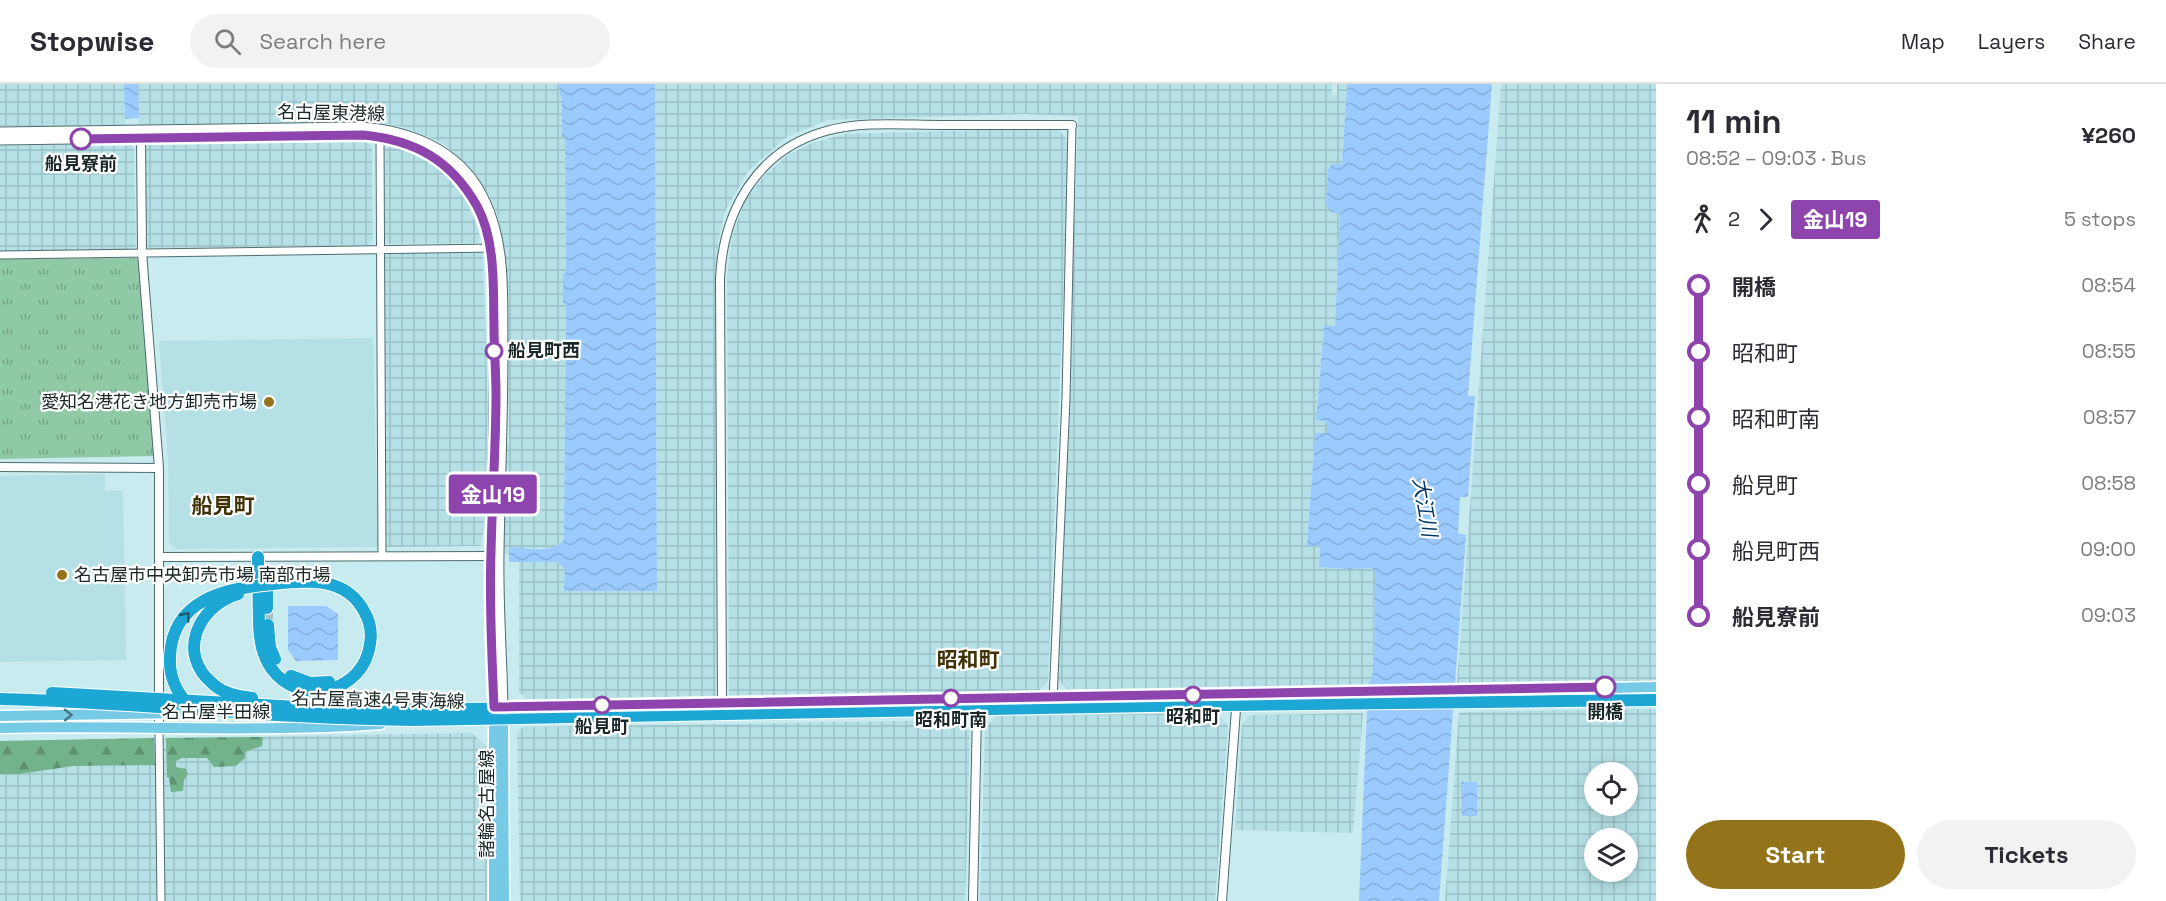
<!DOCTYPE html>
<meta charset="utf-8">
<style>
body{margin:0;font-family:"Space Grotesk","Noto Sans JP",sans-serif;background:#f2f2f3;color:#2b2b33;height:100vh;display:flex;flex-direction:column;font-size:22px;white-space:nowrap}
*{box-sizing:border-box;margin:0}
p{font-size:20px;color:#7c7c81}
.icon{flex:none;width:33px;height:33px;fill:none;stroke:currentColor;stroke-width:2;stroke-linecap:round;stroke-linejoin:round}
.map{position:relative;flex:1;overflow:hidden}
.drawer{display:flex;flex-direction:column;background:#fff;width:510px}
.drawer>*{flex:none}
.badge{padding:0 12px;border-radius:4px;font-size:21px;line-height:39px}
.tools{position:absolute;left:1584px;top:678px;display:grid;gap:12px}
.tools a{display:grid;place-items:center;width:54px;height:54px;border-radius:50%;background:#fff;box-shadow:0 3px 15px #0003;font-size:30px}
.map>.badge{position:absolute;translate:-50% -50%;box-shadow:0 0 0 3px #fff}
.legs{display:flex;align-items:center;gap:9px;height:66px;padding:0 30px;font-size:20px}
.legs p{margin-inline-start:auto}
.headline{display:flex;align-items:center;justify-content:space-between;height:102px;padding:0 30px}
h1{font-size:33px;font-weight:600;line-height:45px}
.action{display:flex;gap:12px;margin-top:auto;padding:12px 30px}
.action a{flex:1;height:69px;border-radius:36px;background:#94741b;color:#fff;font-size:24px;font-weight:600;line-height:69px;text-align:center}
.action a+a{background:#f2f2f3;color:#2b2b33}
ul{padding:0 30px;list-style:none}
li{display:flex;align-items:center;gap:21px;height:66px;font-size:22px}
li i{display:grid;place-items:center;width:9px;height:100%;margin:0 8px;background:currentColor}
li i::after{content:'';width:15px;height:15px;margin:-8px;border:4px solid;border-radius:50%;background:#fff}
li p{margin-inline-start:auto}
li:first-child i{background:linear-gradient(#0000 50%,currentColor 0)}
li:last-child i{background:linear-gradient(currentColor 50%,#0000 0)}
header{display:flex;align-items:center;gap:36px;box-sizing:border-box;height:84px;padding:0 30px;background:#fff;border-bottom:2px solid #e1e1e2}
header strong{font-size:28px}
nav{display:flex;gap:33px;margin-inline-start:auto;font-size:21px}
.search{width:420px;height:54px;background:#f2f2f3;display:flex;align-items:center;gap:15px;box-sizing:border-box;padding:0 21px;border-radius:33px;color:#7c7c81;font-size:22px}
main{display:flex;flex:1;min-height:0}
.map>svg:first-child{display:block}
.built{fill:#b5e1e6}
.industrial{fill:url(#industrial-grid);fill-rule:evenodd}
.forest{fill:url(#forest-firs)}
.park{fill:url(#park-tufts)}
.water{fill:url(#water-waves)}
.lines{fill:none;stroke-linecap:round;stroke-linejoin:round}
.motorway-tunnel{stroke:#a5c4c7;stroke-width:12;stroke-dasharray:12 6;stroke-linecap:butt}
.minor-casing{stroke:#4d6c6f;stroke-width:9}
.tertiary-casing{stroke:#4d6c6f;stroke-width:10}
.secondary-casing{stroke:#4d6c6f;stroke-width:11}
.primary-casing{stroke:#fff;stroke-width:13}
.motorway-casing{stroke:#fff;stroke-width:14}
.minor{stroke:#fff;stroke-width:7}
.tertiary{stroke:#fff;stroke-width:8}
.secondary{stroke:#fff;stroke-width:9}
.primary{stroke:#77cae6;stroke-width:10}
.motorway{stroke:#1ca7d5;stroke-width:12}
.motorway-bridge-casing{stroke:#fff;stroke-width:14;stroke-linecap:butt}
.motorway-bridge{stroke:#1ca7d5;stroke-width:12}
.oneway{stroke:#1b5a6d}
.oneway2{stroke:#487887}
.line-1-casing{stroke:#fff;stroke-width:14}
.line-1{stroke:#8e44ad;stroke-width:9}
.stop-1-dot{fill:#fff;stroke:#8e44ad;stroke-width:3}
.poi-dot{fill:#94741b;stroke:#fff;stroke-width:2}
.labels{text-anchor:middle;stroke-width:4.5;stroke-linejoin:round;paint-order:stroke}
.street-label{font-size:18px;fill:#1a2728;stroke:#fff}
.stop-label{font-size:18px;font-weight:bold;fill:#1a2728;stroke:#fff}
.poi-label{font-size:18px;fill:#1a2728;stroke:#fff;text-anchor:end}
.water-label{font-size:20px;font-style:italic;fill:#013865;stroke:#fff}
.quarter-label{font-size:21px;font-weight:bold;fill:#403107;stroke:#fff}
</style>
<header>
<strong>Stopwise</strong>
<div class="search"><svg class="icon" aria-label="search" viewBox="0 0 24 24"><circle cx="10" cy="10" r="6"/><path d="M15 15l6 6"/></svg>Search here</div>
<nav><a>Map</a><a>Layers</a><a>Share</a></nav>
</header>
<main>
<div class="map">
<svg width="1656" height="817" viewBox="0 0 1656 817">
<defs>
<pattern id="industrial-grid" width="8" height="8" patternUnits="userSpaceOnUse" patternTransform="scale(1.5)"><rect width="8" height="8" fill="#b5e1e6"/><path d="M0 4h8M4 0v8" fill="none" stroke="#9bc1c5"/></pattern>
<pattern id="forest-firs" width="22" height="20" patternUnits="userSpaceOnUse" patternTransform="scale(1.5)"><rect width="22" height="20" fill="#72b38c"/><path d="M5 1l3.5 6h-7zM16 11l3.5 6h-7z" fill="#5d9272"/></pattern>
<pattern id="park-tufts" width="24" height="20" patternUnits="userSpaceOnUse" patternTransform="scale(1.5)"><rect width="24" height="20" fill="#90c9a6"/><path d="M3 7l-1-3M5 7V3M7 7l1-3M15 17l-1-3M17 17v-4M19 17l1-3" fill="none" stroke="#75a387"/></pattern>
<pattern id="water-waves" width="16" height="10" patternUnits="userSpaceOnUse" patternTransform="scale(1.5)"><rect width="16" height="10" fill="#9bcbfe"/><path d="M0 5q4-4 8 0t8 0" fill="none" stroke="#85aeda"/></pattern>
</defs>
<rect width="100%" height="100%" fill="#c8ebef"/>
<path class="built" d="M373 254 378 463 176 465 169 459 168 378 159 257Z
M105 390V407L123 406 126 576 0 578V392Z"/>
<path class="industrial" d="M0 0H124L125 41 0 42Z
M138 0H558L562 17V52L565 53 566 190H563L564 219H566L564 456 561 460 552 464H509V471L502 470 506 359H509L507 182 498 132 489 111 467 81 447 63 434 55 404 43 386 40 347 38 139 41Z
M655 0H1332V11H1337V0H1347L1342 81 1332 80 1328 85 1326 120 1340 129 1335 243 1324 242 1316 335 1325 337 1327 340V349H1315L1307 462H1320L1319 483 1346 485 1372 484 1375 488 1374 587 1368 601 1245 603 1223 606 1070 609 1058 595 1078 32 1025 30 827 36 787 53 749 86 726 125 718 157 716 614 527 615 519 608V478H558L565 485V507H657Z
M1501 0H1656V598L1457 600Z
M1057 44 1069 58 1048 597 1036 610 729 614 727 192 732 152 745 117 763 93 789 70 812 59 845 50Z
M366 58 372 63 373 158 368 161 149 164 145 160V60Z
M130 60 134 65 136 162 133 165 0 167V62Z
M391 61 419 72 433 79 447 92 467 118 474 134 480 153 477 159 388 160 385 158V65Z
M387 169H483L488 329 484 442 481 462 385 463 383 171Z
M1656 625V817H1445L1459 628ZM1594 688H1628V722H1594ZM1594 754H1628V788H1594Z
M1216 629 1228 641 1215 817H980L985 644 997 632Z
M1363 629 1353 749 1235 746 1242 640 1251 631Z
M961 636 970 645 965 817H520L517 649 523 643Z
M472 649 486 662 487 817H0V657Z"/>
<path class="forest" d="M263 653 262 662 245 668V674L236 682 214 683 207 674H182L176 677V683L186 685 188 690 184 696 183 707 171 708 169 694 167 693 166 654Z
M154 654 155 681 73 682 19 690H0V657Z"/>
<path class="park" d="M136 174 139 177 154 372 0 375V175Z"/>
<path class="water" d="M124 0H138L139 34 125 35Z
M558 0H655L657 507H564L565 485 558 478H509V463C526 463 552 471 564 456L566 219H563V190L566 189 565 53H562V17Z
M1347 0H1492L1468 312H1475L1468 413H1460L1458 449 1466 451 1439 817H1359L1368 601 1374 586 1375 488 1372 484 1346 485 1319 483 1320 462H1307L1315 349H1327V340L1325 337 1316 336 1324 242H1335L1340 130 1331 128 1326 120 1328 85 1332 80H1342Z
M288 522H326L338 530V576L296 577 288 566Z
M1461 698H1477V732H1462Z"/>
<g class="lines">
<path class="motorway-tunnel" d="M267 524V535"/>
<g class="minor-casing">
<path id="minor" d="M380 53 382 472
M0 171 495 164
M1053 617 1066 314 1072 41
M159 645 161 817"/>
</g>
<g class="tertiary-casing">
<path id="tertiary" d="M141 54 142 168 159 384V645
M0 383 159 384
M159 473 498 472
M722 622 720 195C723 127 757 66 826 47 862 37 903 41 940 41 984 41 1028 41 1072 41
M973 817 977 629
M1222 817 1236 625"/>
</g>
<g class="secondary-casing">
<path id="secondary" d="M0 48 359 43C409 46 459 65 483 113 507 160 502 213 503 264 503 332 500 400 499 468 498 520 502 571 503 623
M0 56 363 51C415 56 451 76 477 122 496 156 493 200 494 238 496 315 492 392 491 469 489 520 493 572 494 623"/>
</g>
<g class="primary-casing">
<path id="primary" d="M1455 607 1656 603
M1071 612 1220 611
M645 620 900 615
M494 626V817
M503 626 504 817
M0 632 183 629
M0 644C127 641 254 649 381 640"/>
</g>
<g class="motorway-casing">
<path id="motorway" d="M258 473 259 541
M267 492V524"/>
</g>
<use href="#minor" class="minor"/>
<use href="#tertiary" class="tertiary"/>
<use href="#secondary" class="secondary"/>
<use href="#primary" class="primary"/>
<use href="#motorway" class="motorway"/>
<g class="motorway-bridge-casing">
<path id="motorway-bridge" d="M238 510C198 522 176 570 213 600 224 610 238 612 252 614
M268 541 270 563 275 575
M291 592 310 599 329 598
M52 609 351 626 655 623
M1213 613 1462 610
M0 615C138 618 275 635 413 636L1149 622 1656 616
M187 619C175 606 169 591 170 573 172 515 226 504 273 500 306 496 347 492 365 529 370 538 372 549 370 560 364 608 300 625 271 584 262 571 260 557 259 541
M892 619 1081 615"/>
</g>
<use href="#motorway-bridge" class="motorway-bridge"/>
</g>
<defs><path id="oneway-chevron" d="M-2-3.5L2.5 0L-2 3.5" fill="none" stroke-width="1.6" stroke-linecap="round" stroke-linejoin="round" transform="scale(1.5)"/></defs>
<use class="oneway" href="#oneway-chevron" transform="translate(186 532) rotate(-51)"/>
<use class="oneway2" href="#oneway-chevron" transform="translate(68 631) rotate(-1)"/>
<g class="lines">
<g class="line-1-casing">
<path id="line-1" d="M81 55 363 51C415 56 451 76 477 122 496 157 493 203 494 242 494 265 496 288 496 310 496 363 492 416 491 469 489 520 492 572 494 623L1605 603"/>
</g>
<use href="#line-1" class="line-1"/>
</g>
<g class="stop-1-dot">
<circle cx="81" cy="55" r="10"/>
<circle cx="494" cy="267" r="8"/>
<circle cx="1605" cy="603" r="10"/>
<circle cx="1193" cy="611" r="8"/>
<circle cx="951" cy="614" r="8"/>
<circle cx="602" cy="621" r="8"/>
</g>
<g class="poi-dot">
<circle cx="269" cy="318" r="6"/>
<circle cx="62" cy="491" r="6"/>
</g>
<g class="labels">
<g class="street-label">
<text transform="translate(331 29) rotate(1)" y="6">名古屋東港線</text>
<text transform="translate(378 616) rotate(1)" y="6">名古屋高速4号東海線</text>
<text x="216" y="634">名古屋半田線</text>
<text transform="translate(487 720) rotate(-90)" y="6">諸輪名古屋線</text>
</g>
<g class="stop-label">
<text x="81" y="86">船見寮前</text>
<text x="508" y="273" text-anchor="start">船見町西</text>
<text x="1605" y="634">開橋</text>
<text x="1193" y="639">昭和町</text>
<text x="951" y="642">昭和町南</text>
<text x="602" y="649">船見町</text>
</g>
<g class="poi-label">
<text x="257" y="324">愛知名港花き地方卸売市場</text>
<text x="74" y="497" text-anchor="start">名古屋市中央卸売市場 南部市場</text>
</g>
<g class="water-label">
<text transform="translate(1425 423) rotate(80)" y="7">大江川</text>
</g>
<g class="quarter-label">
<text x="223" y="429">船見町</text>
<text x="968" y="583">昭和町</text>
</g>
</g>
</svg>
<div class="tools">
<a><svg class="icon" aria-label="locate" viewBox="0 0 24 24"><circle cx="12" cy="12" r="6"/><path d="M12 2v4M12 18v4M2 12h4M18 12h4"/></svg></a>
<a><svg class="icon" aria-label="layers" viewBox="0 0 24 24"><path d="M12 4l9 5-9 5-9-5zM3 14l9 5 9-5"/></svg></a>
</div>
<b class="badge" style="left:493px;top:410px;background:#8e44ad;color:#fff">金山19</b>
</div>
<section class="drawer">
<div class="headline"><div><h1>11 min</h1><p>08:52 – 09:03 · Bus</p></div><b>¥260</b></div>
<div class="legs"><svg class="icon" aria-label="walk" viewBox="0 0 24 24"><circle cx="13" cy="4" r="2"/><path d="M13 8l-2 6 4 7M11 14l-3 7M7 12l3-4h3l4 4"/></svg>2<svg class="icon" aria-label="forward" viewBox="0 0 24 24"><path d="M9 5l7 7-7 7"/></svg><b class="badge" style="background:#8e44ad;color:#fff">金山19</b><p>5 stops</p></div>
<ul>
<li><i style="color:#8e44ad"></i><b>開橋</b><p>08:54</p></li>
<li><i style="color:#8e44ad"></i><span>昭和町</span><p>08:55</p></li>
<li><i style="color:#8e44ad"></i><span>昭和町南</span><p>08:57</p></li>
<li><i style="color:#8e44ad"></i><span>船見町</span><p>08:58</p></li>
<li><i style="color:#8e44ad"></i><span>船見町西</span><p>09:00</p></li>
<li><i style="color:#8e44ad"></i><b>船見寮前</b><p>09:03</p></li>
</ul>
<div class="action"><a>Start</a><a>Tickets</a></div>
</section>
</main>
